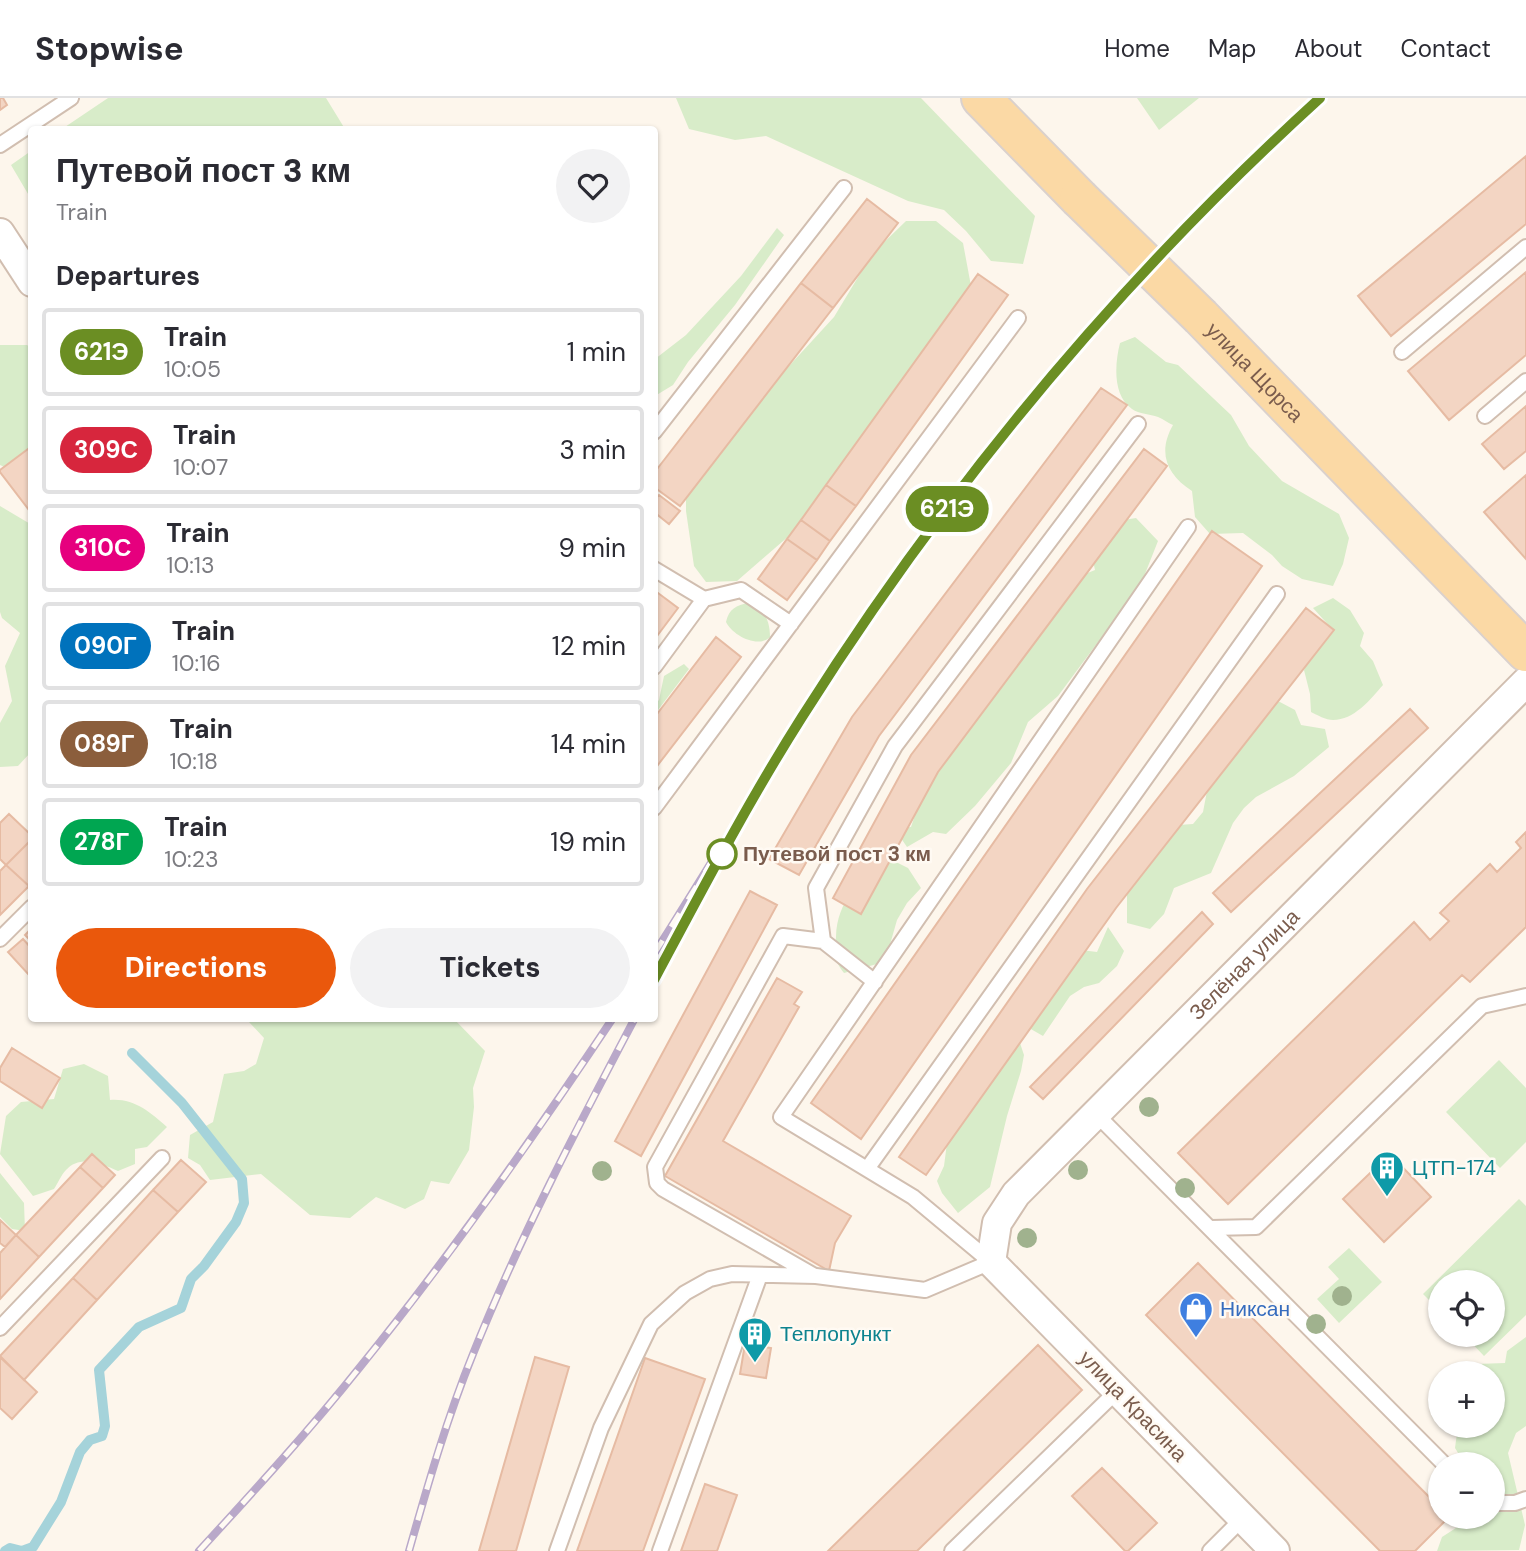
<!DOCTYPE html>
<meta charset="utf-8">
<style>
body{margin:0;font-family:"DM Sans",sans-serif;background:#f2f2f3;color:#2b2b33;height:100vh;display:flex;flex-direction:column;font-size:26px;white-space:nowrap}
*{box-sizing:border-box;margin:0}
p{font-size:23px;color:#7c7c81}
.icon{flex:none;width:38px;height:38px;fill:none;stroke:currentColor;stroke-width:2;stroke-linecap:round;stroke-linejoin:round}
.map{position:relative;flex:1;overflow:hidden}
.sheet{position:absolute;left:28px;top:28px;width:630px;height:896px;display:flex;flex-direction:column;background:#fff;border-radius:7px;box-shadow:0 2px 5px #0004}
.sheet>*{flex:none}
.badge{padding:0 14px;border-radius:23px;font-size:24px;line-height:46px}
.controls{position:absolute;left:1428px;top:1172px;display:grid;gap:14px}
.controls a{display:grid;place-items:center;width:77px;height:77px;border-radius:50%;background:#fff;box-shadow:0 2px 5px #0004;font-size:35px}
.map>.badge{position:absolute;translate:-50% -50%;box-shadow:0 0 0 4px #fff}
h2{padding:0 28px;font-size:26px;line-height:63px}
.round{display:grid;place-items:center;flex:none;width:74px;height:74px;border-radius:37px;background:#f2f2f3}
.summary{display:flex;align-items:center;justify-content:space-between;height:119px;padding:0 28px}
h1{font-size:33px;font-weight:800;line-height:52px}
.primary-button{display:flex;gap:14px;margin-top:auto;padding:14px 28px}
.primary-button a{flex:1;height:80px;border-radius:42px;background:#ea580c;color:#fff;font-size:28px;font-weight:800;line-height:80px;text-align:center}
.primary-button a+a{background:#f2f2f3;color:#2b2b33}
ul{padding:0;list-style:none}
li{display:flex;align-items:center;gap:21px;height:88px;margin:0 14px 10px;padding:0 14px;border:4px solid #e1e1e2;border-radius:7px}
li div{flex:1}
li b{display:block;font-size:26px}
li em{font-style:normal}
li .badge{min-width:77px;font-weight:700;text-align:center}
header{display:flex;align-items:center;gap:42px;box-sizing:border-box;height:98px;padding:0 35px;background:#fff;border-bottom:2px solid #e1e1e2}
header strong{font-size:33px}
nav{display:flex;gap:38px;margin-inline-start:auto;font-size:24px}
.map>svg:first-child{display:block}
.green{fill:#d8ecc9}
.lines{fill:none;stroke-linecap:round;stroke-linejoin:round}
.stream{stroke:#a5d3da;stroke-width:10}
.building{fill:#f3d5c3;stroke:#e6bba3;stroke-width:2}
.service-casing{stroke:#d1beb0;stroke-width:18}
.minor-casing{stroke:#d1beb0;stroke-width:32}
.primary-casing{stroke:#dad1cd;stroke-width:42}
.service{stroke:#fff;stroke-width:14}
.minor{stroke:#fff;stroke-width:28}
.primary{stroke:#fbd9a5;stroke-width:38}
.rail-casing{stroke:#b9a8c9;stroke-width:8}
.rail{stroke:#fffaf3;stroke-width:5;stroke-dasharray:16;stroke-linecap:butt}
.primary-bridge-casing{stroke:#dad1cd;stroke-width:42;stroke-linecap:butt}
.primary-bridge{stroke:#fbd9a5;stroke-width:38}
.tree{fill:#a0b28e}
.line-casing{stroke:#fff;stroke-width:16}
.line{stroke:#6b8e23;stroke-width:10}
.stop-dot{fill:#fff;stroke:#6b8e23;stroke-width:3.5}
.labels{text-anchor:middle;stroke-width:5;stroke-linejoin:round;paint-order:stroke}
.street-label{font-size:21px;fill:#7a5c4d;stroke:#fffaf3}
.stop-label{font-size:21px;font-weight:bold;fill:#7a5c4d;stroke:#fffaf3;text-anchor:start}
.culture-label{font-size:21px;fill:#0d838f;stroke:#fffaf3;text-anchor:start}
.shop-label{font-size:21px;fill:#366cbe;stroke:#fffaf3;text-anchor:start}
</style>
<header>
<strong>Stopwise</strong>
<nav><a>Home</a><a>Map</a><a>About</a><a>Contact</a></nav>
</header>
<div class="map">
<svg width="1526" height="1453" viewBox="0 0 1526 1453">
<rect width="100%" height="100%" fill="#fdf6ec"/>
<path class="green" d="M108 0H326L345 31H62Z
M676 0H921L1035 118 1023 166 991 163 966 133 944 112 908 103 766 38 735 42 689 31Z
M1137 0H1199L1159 32Z
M31 53V101L11 67Z
M906 123H936L963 145 971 188 939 229 853 357 797 431 737 483 706 484 694 468 686 413V396L746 315 834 219 872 156Z
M777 130 784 137 735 207 688 264 673 287 655 298V261L686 237 741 178Z
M1135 239 1166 264 1178 267 1231 317 1249 348 1282 383 1339 416 1349 440 1343 466 1333 488 1302 481 1282 468 1272 457 1243 435 1210 436 1195 419 1192 393C1167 377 1157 355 1173 327 1168 325 1163 321 1158 319 1150 316 1139 316 1132 311 1112 297 1115 265 1120 245Z
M0 247H27L31 250V362L9 371 0 367Z
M0 408 32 427 31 654 18 668 0 669V625L12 603 5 568 20 535 2 520 0 514Z
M1136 420 1158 443 1141 486 1058 598 1028 624 1011 665 975 708 946 736 933 734 907 749 894 730 911 729 922 696 1063 485 1095 472 1090 449 1099 426Z
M1333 500 1350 512 1364 535 1360 548 1373 563 1383 587C1370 602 1354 622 1333 622 1326 622 1317 617 1311 614L1310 596 1304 572 1315 551 1333 532 1313 510Z
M749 505C765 511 770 523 770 539 758 551 732 537 726 524 729 511 736 507 749 505Z
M684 566 689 571 655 616V606L659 602 664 578Z
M1278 603 1295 612 1301 627 1325 631 1329 649 1294 678 1256 699 1244 710 1233 725 1211 775 1174 790 1164 816 1150 831 1127 825V793L1164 728 1193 726 1203 714 1207 693Z
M884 758 908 770 921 790 907 805 897 822 889 850 877 866 844 875C833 861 835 856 836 839 837 802 860 784 884 758Z
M1108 829 1124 853 1117 868 1099 885 1084 889 1070 898 1043 938 1029 930 1081 852 1097 854Z
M250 921H454L485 953 473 990 474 1009 469 1052 449 1086 431 1083 424 1101 405 1111 376 1099 350 1120 310 1117 261 1076 210 1082 200 1067 188 1060 190 1037 213 1024 224 976 244 973 256 966 264 940 249 924Z
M1019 942 1024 957 1021 973 1007 1018 990 1089 958 1115 942 1095 937 1083 944 1068 947 1045Z
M1499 962 1526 990V1044L1500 1070 1446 1014Z
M84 966 108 978 110 1002C134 1000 150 1014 167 1029L147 1049 135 1051V1066L118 1073C103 1066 80 1056 66 1072 61 1077 58 1085 54 1091L33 1098 0 1056 6 1018 21 1004 54 1001 63 971Z
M0 1075 24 1105 25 1133 12 1131 0 1119Z
M1519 1101 1526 1108V1217L1484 1258 1464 1237H1493V1185H1440V1213L1423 1196Z
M1349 1150 1382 1184 1339 1225 1317 1201 1339 1181 1328 1169Z
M1526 1239V1328L1516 1335 1508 1355 1525 1427 1519 1452 1437 1453 1442 1439 1473 1419H1493V1367L1465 1366 1455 1350 1457 1335 1463 1328H1493V1276H1468L1476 1266 1505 1265 1507 1253Z"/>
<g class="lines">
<path class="stream" d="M5 1453 10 1450 22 1453 33 1449 61 1404 80 1354 90 1342 102 1338 105 1328 99 1272 139 1229 181 1210 191 1181 204 1168 236 1124 244 1105 242 1081 182 1005 132 955"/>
</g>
<path class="building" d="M0 0H3L7 7 0 12Z
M1526 58V126L1391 238 1358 198Z
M867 101 898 125 833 210 801 185Z
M1526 174V257L1449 322 1408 273Z
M978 176 1008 197 856 408 826 387Z
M801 185 833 210 680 408 654 389V375Z
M1101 290 1127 307 879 638 799 777 769 761 852 619Z
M1526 308V353L1504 371 1482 346Z
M32 348V416L0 374V372Z
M1144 351 1167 368 938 674 861 816 833 800 911 657Z
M1526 377V461L1484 414Z
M826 387 856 408 830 443 801 422Z
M659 397 680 413 669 426 654 414V402Z
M801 422 830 443 817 462 787 441Z
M1212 433 1262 468 861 1041 811 1005Z
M787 441 817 462 787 502 758 481Z
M654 492 678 510 654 542Z
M1306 510 1334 532 1116 810 926 1077 899 1059 1087 791Z
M716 539 741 559 654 672V620Z
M1410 611 1428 630 1231 814 1213 795Z
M9 716 32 738V741L6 767 0 761V725Z
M1526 734V829L1470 884 1462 877 1228 1106 1178 1055 1414 824 1430 842 1449 823 1440 815 1490 766 1497 774 1521 750 1516 744Z
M32 741V785L29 788 6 767Z
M6 767 29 788 0 817V773Z
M750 793 777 807 641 1058 615 1043Z
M1202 814 1213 826 1043 1001 1030 989Z
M32 830V844L25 837Z
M23 841 32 851V875L29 877 8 854Z
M777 880 802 894 794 906 799 909 723 1043 851 1118 835 1145 829 1173 665 1078Z
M12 950 60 980 42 1010 0 983V970Z
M92 1056 115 1077 103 1090 80 1069Z
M1390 1056 1431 1099 1384 1144 1343 1101Z
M181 1062 206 1084 178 1114 153 1092Z
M80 1069 103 1090 39 1159 16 1137Z
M153 1092 178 1114 97 1202 73 1180Z
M0 1122 16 1137 5 1149 0 1145Z
M16 1137 39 1159 0 1201V1155Z
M1198 1165 1440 1410V1419H1449L1415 1453H1380L1146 1217Z
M73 1180 97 1202 24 1282 0 1258Z
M745 1246 771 1250 766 1280 740 1276Z
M1038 1247 1082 1292 917 1453H828Z
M0 1259 37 1294 12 1321 0 1310Z
M535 1259 569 1269 516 1453H479Z
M645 1260 705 1281 643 1453H577Z
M1102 1370 1157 1425 1128 1453H1125L1072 1398Z
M705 1386 737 1397 717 1453H681Z"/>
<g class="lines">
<g class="service-casing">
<path id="service" d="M0 47 71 0
M1402 254 1526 149
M1485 318 1526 283
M654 334 844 90
M654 471 704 501 741 492 791 526
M654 569 704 501
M654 710 1018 220
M0 841 32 809
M823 843 816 790 895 648 1138 326
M1096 1016 1445 1367
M867 1071 1277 496
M1211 1130 1256 1129 1482 908 1526 898
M813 1177 663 1091 657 1085 655 1069 783 838 823 843 875 884
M0 1230 162 1060
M1493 1405H1515L1526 1401
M557 1453 601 1330 651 1226 685 1195 710 1181 732 1176 816 1178 925 1192 991 1164 913 1099 781 1019 1188 429
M660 1453 760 1177
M952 1453 1117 1293
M1210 1453 1243 1420"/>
</g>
<g class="minor-casing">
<g id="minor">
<path d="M0 135 32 184"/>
<path id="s1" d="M1275 1453 991 1164 997 1125 1016 1096 1526 584"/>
</g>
</g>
<g class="primary-casing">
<g id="primary">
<path d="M981 0 1079 100"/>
<path id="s2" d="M1201 219 1526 554"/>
</g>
</g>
<use href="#service" class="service"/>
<use href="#minor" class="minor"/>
<use href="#primary" class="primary"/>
<g class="rail-casing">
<path id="rail" d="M654 856C744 714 828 568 928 434 1045 277 1176 132 1320 0
M654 882 684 827
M199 1453C254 1393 309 1333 360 1269 451 1157 533 1040 613 920
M409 1453C428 1386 447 1320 473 1256 519 1141 577 1030 635 920"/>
</g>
<use href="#rail" class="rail"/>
<g class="primary-bridge-casing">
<path id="primary-bridge" d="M1079 100 1201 219"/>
</g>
<use href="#primary-bridge" class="primary-bridge"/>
</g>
<g class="tree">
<circle cx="1149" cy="1009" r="10"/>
<circle cx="1078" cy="1072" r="10"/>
<circle cx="602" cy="1073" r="10"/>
<circle cx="1185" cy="1090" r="10"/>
<circle cx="1027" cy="1140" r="10"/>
<circle cx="1342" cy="1198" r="10"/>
<circle cx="1316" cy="1226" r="10"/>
</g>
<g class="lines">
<g class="line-casing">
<path id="line" d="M654 882C701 794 748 704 802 619 946 391 1121 181 1320 0"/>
</g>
<use href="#line" class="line"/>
</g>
<defs>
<g id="building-pin" transform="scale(1.75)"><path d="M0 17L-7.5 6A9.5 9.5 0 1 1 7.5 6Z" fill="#0f9aa8" stroke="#fffaf3"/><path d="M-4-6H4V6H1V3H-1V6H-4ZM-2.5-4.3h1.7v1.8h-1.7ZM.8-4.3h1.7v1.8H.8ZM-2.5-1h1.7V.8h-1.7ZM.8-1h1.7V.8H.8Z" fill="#fff"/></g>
<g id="shop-pin" transform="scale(1.75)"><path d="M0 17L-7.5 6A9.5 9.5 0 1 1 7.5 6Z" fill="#3f7fe0" stroke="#fffaf3"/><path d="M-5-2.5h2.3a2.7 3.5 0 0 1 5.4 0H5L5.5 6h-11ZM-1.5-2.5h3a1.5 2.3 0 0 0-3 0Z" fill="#fff"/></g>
</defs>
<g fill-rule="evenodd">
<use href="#building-pin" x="1387" y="1070"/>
<use href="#shop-pin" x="1196" y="1211"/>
<use href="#building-pin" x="755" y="1236"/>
</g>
<circle class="stop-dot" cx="722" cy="756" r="14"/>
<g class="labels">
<g class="street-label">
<text dy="7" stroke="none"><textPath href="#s2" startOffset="77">улица Щорса</textPath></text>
<text dy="7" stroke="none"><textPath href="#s1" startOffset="803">Зелёная улица</textPath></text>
<text transform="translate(1133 1308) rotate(46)" y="7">улица Красина</text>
</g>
<g class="stop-label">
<text x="743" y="763">Путевой пост 3 км</text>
</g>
<g class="culture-label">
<text x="1412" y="1077">ЦТП-174</text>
<text x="780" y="1243">Теплопункт</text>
</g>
<g class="shop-label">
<text x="1220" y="1218">Никсан</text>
</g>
</g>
</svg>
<div class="controls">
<a><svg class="icon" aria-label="locate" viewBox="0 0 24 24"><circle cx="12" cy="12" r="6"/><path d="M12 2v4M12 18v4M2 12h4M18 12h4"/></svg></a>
<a>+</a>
<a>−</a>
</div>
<b class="badge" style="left:947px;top:411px;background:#6b8e23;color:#fff">621Э</b>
<section class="sheet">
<div class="summary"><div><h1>Путевой пост 3 км</h1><p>Train</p></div><a class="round"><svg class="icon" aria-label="heart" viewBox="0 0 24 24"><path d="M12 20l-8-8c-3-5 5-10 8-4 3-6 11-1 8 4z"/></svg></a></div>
<h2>Departures</h2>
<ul>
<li><span class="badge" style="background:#6b8e23;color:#fff">621Э</span><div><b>Train</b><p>10:05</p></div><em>1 min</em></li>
<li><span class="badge" style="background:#d7263d;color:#fff">309С</span><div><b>Train</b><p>10:07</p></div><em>3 min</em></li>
<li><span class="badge" style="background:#e6007e;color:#fff">310С</span><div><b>Train</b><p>10:13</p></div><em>9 min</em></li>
<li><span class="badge" style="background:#0072bc;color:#fff">090Г</span><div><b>Train</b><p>10:16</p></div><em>12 min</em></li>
<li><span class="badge" style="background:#8b5e3c;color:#fff">089Г</span><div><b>Train</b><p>10:18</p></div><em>14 min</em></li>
<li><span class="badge" style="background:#00a651;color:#fff">278Г</span><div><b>Train</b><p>10:23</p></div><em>19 min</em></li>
</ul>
<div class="primary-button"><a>Directions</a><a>Tickets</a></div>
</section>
</div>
